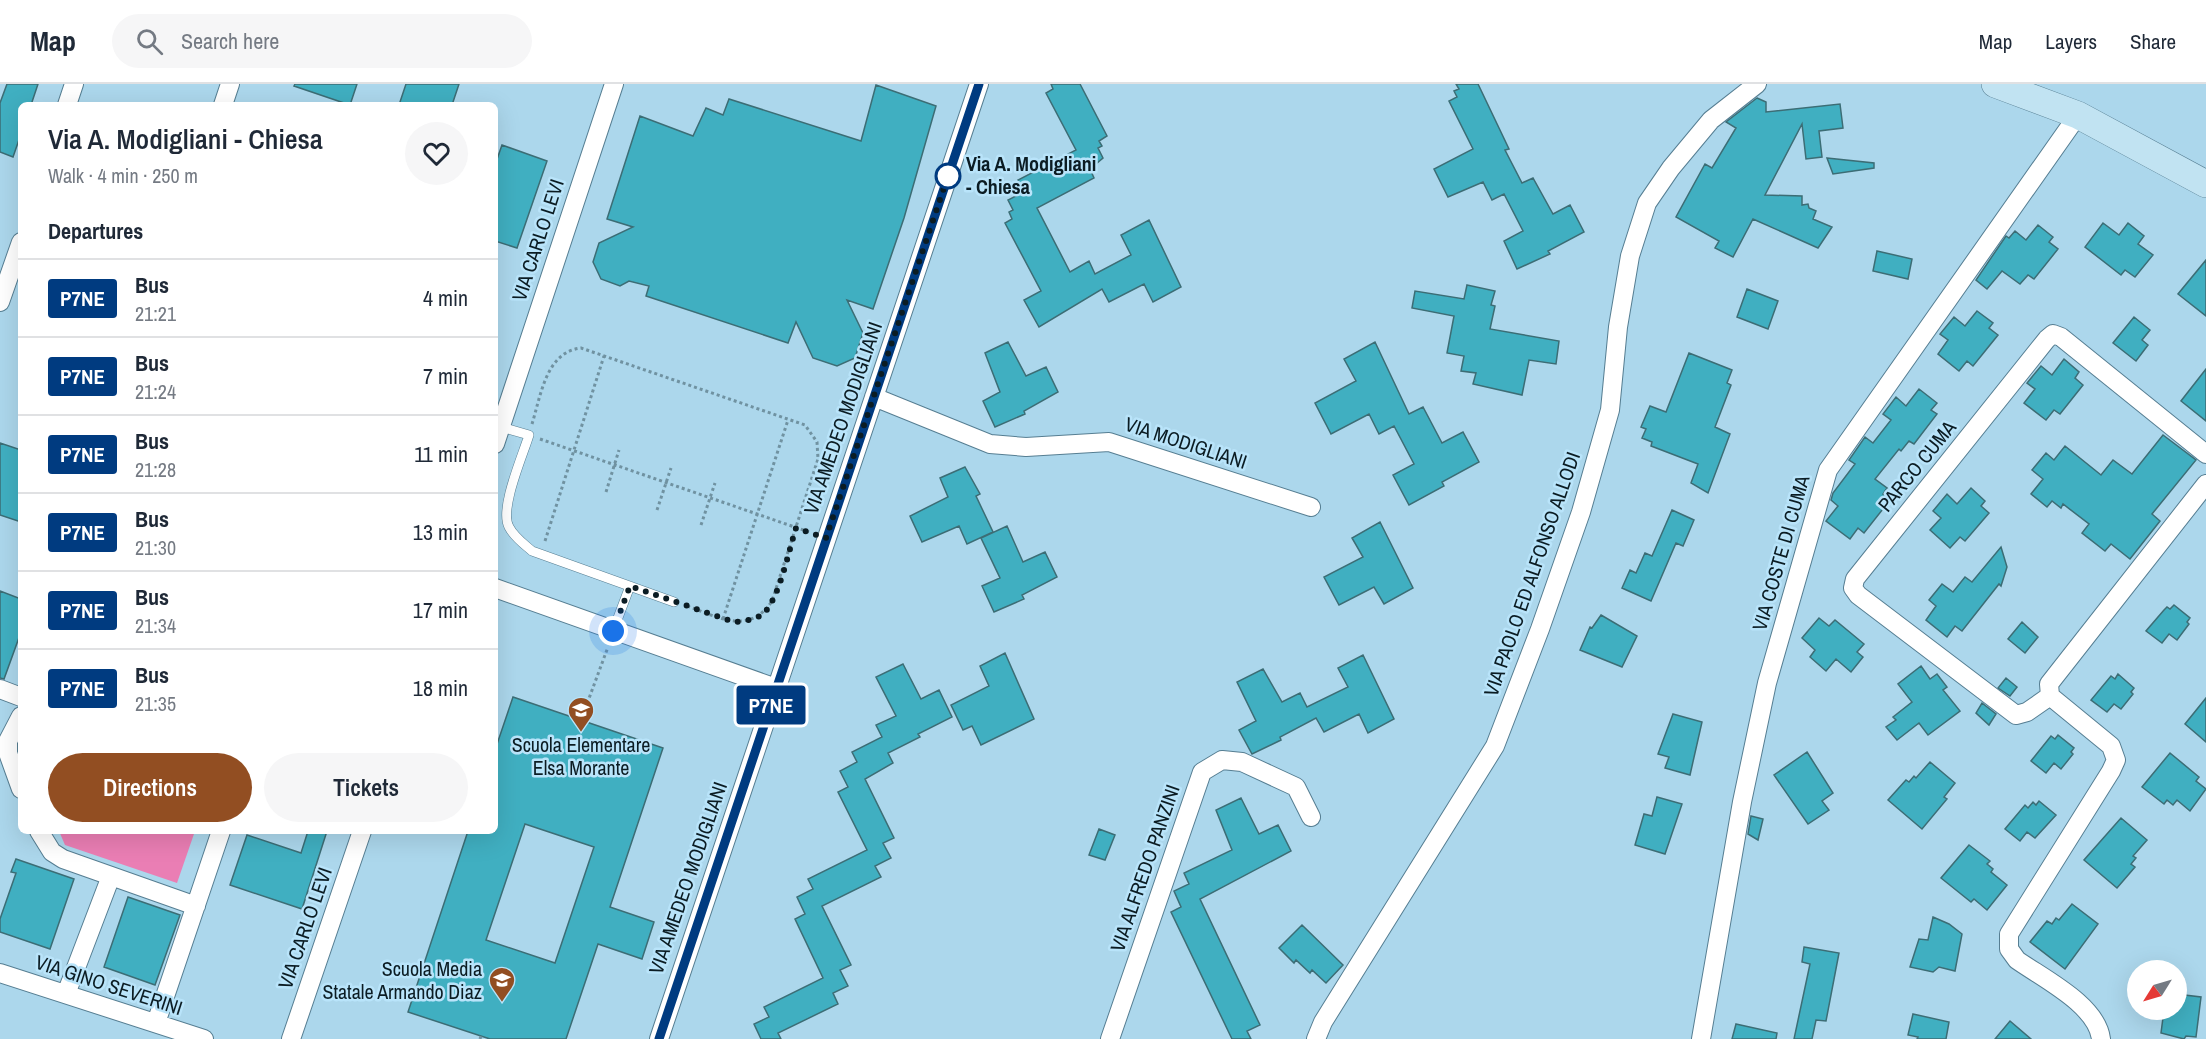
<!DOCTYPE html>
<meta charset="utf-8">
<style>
body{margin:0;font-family:"Archivo Narrow",sans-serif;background:#f6f6f7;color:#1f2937;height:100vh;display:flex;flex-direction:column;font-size:22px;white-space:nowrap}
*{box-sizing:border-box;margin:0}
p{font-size:20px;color:#747a83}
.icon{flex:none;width:33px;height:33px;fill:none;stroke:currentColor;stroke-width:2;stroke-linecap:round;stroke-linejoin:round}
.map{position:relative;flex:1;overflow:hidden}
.panel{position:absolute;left:18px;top:18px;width:480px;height:732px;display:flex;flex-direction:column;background:#fff;border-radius:9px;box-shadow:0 6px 24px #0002}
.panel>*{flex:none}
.badge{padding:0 12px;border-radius:4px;font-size:21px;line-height:39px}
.needle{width:39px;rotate:233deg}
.tools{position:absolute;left:2127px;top:876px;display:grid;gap:12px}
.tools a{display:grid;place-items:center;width:60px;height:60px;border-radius:50%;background:#fff;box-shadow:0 6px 24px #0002;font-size:30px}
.you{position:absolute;width:30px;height:30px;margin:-15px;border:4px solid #fff;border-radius:50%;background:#1a73e8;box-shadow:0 0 0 9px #1a73e833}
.map>.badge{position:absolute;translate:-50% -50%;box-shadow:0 0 0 3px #fff}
h2{padding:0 30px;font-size:22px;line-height:54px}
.round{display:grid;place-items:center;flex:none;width:63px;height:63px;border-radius:32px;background:#f6f6f7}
.head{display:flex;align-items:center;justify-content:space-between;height:102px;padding:0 30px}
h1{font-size:28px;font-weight:600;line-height:45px}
.action{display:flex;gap:12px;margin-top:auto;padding:12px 30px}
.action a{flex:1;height:69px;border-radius:36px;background:#924e22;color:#fff;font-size:24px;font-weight:600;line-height:69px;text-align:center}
.action a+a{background:#f6f6f7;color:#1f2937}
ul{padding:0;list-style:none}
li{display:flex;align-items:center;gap:18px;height:78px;padding:0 30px;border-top:2px solid #e0e1e3}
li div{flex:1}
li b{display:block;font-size:22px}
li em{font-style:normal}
li .badge{min-width:66px;font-weight:700;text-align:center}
header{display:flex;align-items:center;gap:36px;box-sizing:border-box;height:84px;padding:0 30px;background:#fff;border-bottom:2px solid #e0e1e3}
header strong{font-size:28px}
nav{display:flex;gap:33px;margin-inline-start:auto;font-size:21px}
.search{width:420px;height:54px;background:#f6f6f7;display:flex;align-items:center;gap:15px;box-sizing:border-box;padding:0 21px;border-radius:33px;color:#747a83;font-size:22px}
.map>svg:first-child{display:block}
.green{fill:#ea7eb4}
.building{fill:#40afc1;stroke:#3c6d75;stroke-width:1.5;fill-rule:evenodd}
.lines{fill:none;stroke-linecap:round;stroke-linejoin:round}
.lane-casing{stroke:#567e92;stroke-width:10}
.street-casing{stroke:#567e92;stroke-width:20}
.secondary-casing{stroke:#567e92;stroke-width:28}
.path{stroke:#7092a1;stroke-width:3;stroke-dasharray:3 3;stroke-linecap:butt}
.lane{stroke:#fff;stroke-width:9}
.street{stroke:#fff;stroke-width:18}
.secondary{stroke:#c1e3f2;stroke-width:27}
.line-casing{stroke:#fff;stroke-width:14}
.line{stroke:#003b80;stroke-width:9}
.walk{stroke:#0b1c23;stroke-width:6;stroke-dasharray:0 10.8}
.stop-dot{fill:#fff;stroke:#003b80;stroke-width:3}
.labels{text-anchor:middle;stroke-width:5;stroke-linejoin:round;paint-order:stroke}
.stop-label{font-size:20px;font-weight:bold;fill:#0b1c23;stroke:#b9e4fa;text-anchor:start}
.street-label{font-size:20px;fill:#0b1c23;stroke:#b9e4fa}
.poi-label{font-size:20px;fill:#0b1c23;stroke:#b9e4fa}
</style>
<header>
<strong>Map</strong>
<div class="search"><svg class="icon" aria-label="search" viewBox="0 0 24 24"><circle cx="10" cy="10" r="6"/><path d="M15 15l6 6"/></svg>Search here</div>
<nav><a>Map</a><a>Layers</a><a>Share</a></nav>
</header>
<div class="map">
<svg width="2206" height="955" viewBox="0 0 2206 955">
<rect width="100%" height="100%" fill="#acd7ec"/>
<path class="green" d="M59 747H195L177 799 65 761Z"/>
<path class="building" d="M7 0H38L31 21H21V50L13 73 0 68V19Z
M295 0H357L350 21 294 2Z
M406 0H459L452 21H399Z
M1051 0H1080L1107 52 1099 57 1102 62 1098 64 1103 74 1090 85 1094 94 1037 124 1070 188 1089 177 1095 190 1131 171 1121 151 1149 136 1181 203 1153 218 1144 200 1109 218 1102 205 1039 243 1024 216 1041 207 1005 139 1012 135 1009 128 1013 126 1008 116 1018 111 1016 107 1022 104 1018 96 1076 66 1046 9 1053 5Z
M1456 0H1478L1509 65 1505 66 1522 99 1533 94 1553 130 1570 121 1584 148 1548 167 1550 170 1517 185 1504 157 1523 147 1504 110 1492 116 1483 98 1448 113 1434 85 1473 65 1449 17 1457 13 1454 7 1459 5Z
M876 1 936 22 904 134 873 225 847 216 863 249 855 274 837 282 813 274 796 238 788 259 646 212 649 202 629 197 620 202 601 195 593 178 599 159 633 143 607 135 640 32 693 52 706 24 723 31 729 15 861 57Z
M1757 14 1766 18V28L1840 20 1843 44 1819 47 1822 73 1806 75 1802 40 1765 111 1802 112V121L1808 120 1809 124 1816 127 1813 135 1832 143 1818 164 1753 135 1733 173 1715 164 1719 157 1676 133 1705 80 1712 84 1736 44 1726 38Z
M502 61 547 77 517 164 495 157V81Z
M1827 74 1874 79V84L1833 90Z
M2103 139 2119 151 2128 139 2144 152 2138 160 2153 171 2135 193 2125 186 2121 191 2085 163Z
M2038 141 2053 153 2049 158 2058 165 2034 195 2028 191 2020 200 2002 187 1987 205 1976 196 2006 152 2009 154 2015 147 2026 156Z
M1877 167 1912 175 1908 195 1873 187Z
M2206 176V232L2178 210Z
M1467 201 1495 207 1491 221 1495 222 1490 245 1559 257 1556 280 1529 276 1522 311 1473 300 1476 289 1461 287 1464 272 1447 269 1454 232 1412 224 1415 207 1464 215Z
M1747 205 1778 217 1768 245 1737 233Z
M1977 227 1993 239 1989 244 1998 251 1973 282 1967 277 1959 287 1938 270 1948 256 1940 250 1954 233 1965 242Z
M2134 233 2150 246 2142 256 2148 261 2136 277 2113 259Z
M1008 258 1026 292 1046 283 1058 308 1024 327 1025 330 995 343 983 317 1000 308 985 269Z
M1375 258 1409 330 1423 323 1442 359 1463 348 1479 378 1442 398 1444 402 1409 421 1393 391 1414 380 1394 342 1379 350 1369 330 1331 350 1315 319 1356 297 1344 275Z
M1689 269 1732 286 1727 299 1731 301 1715 343 1730 350 1708 409 1691 399 1698 380 1651 362 1652 358 1642 354 1646 345 1641 343 1650 322 1666 328Z
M2064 275 2079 288 2075 294 2083 301 2060 330 2054 326 2046 336 2024 319 2035 305 2027 299 2041 282 2052 291Z
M2206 285V337L2181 317Z
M1919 305 1937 319 1931 326 1937 330 1914 360 1909 357 1901 367 1899 365 1875 395 1887 404 1883 410 1890 416 1864 449 1858 444 1850 455 1826 437 1838 422 1831 416 1833 409 1855 380 1849 376 1865 353 1873 359 1891 336 1883 330 1896 313 1906 322Z
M2163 351 2196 376 2152 430 2160 437 2130 475 2111 460 2105 467 2082 449 2089 440 2063 420 2061 424 2052 417 2047 423 2031 410 2043 395 2032 386 2046 369 2054 376 2065 362 2101 391 2113 376 2132 390Z
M0 359 21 366V438L0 431Z
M965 383 980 410 976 412 993 448 967 460 959 442 922 458 910 432 948 413 940 394Z
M1971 404 1985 417 1981 422 1989 429 1965 457 1960 453 1950 464 1930 446 1941 434 1933 427 1947 410 1957 420Z
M1672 426 1694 436 1683 462 1676 459 1651 517 1622 504 1630 486 1636 489 1645 469 1652 472Z
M1380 438 1413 504 1384 520 1374 503 1339 521 1324 493 1363 473 1352 454Z
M1007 442 1023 478 1045 468 1057 493 1022 511 1024 515 994 528 982 502 1000 494 981 454Z
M2001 463 2007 483 2001 502 1999 500 1962 547 1955 542 1947 553 1926 536 1936 522 1929 516 1942 500 1953 508 1965 493 1972 498Z
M0 507 21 515V548L4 595 0 594Z
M2174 521 2190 534 2187 538 2189 540 2177 556 2169 550 2162 559 2146 547 2164 526 2167 523 2170 525Z
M1601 531 1637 552 1622 583 1580 566 1590 543 1592 544Z
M1819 534 1829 542 1835 536 1864 560 1857 568 1863 573 1851 588 1836 575 1826 587 1810 573 1815 566 1802 554Z
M2022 538 2038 553 2025 569 2008 555Z
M1005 569 1034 635 981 661 972 642 963 646 951 621 989 602 980 582Z
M1363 571 1394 635 1368 649 1359 630 1324 648 1316 634 1280 653 1281 656 1252 670 1239 646 1256 637 1237 598 1263 585 1282 618 1300 609 1307 623 1348 603 1338 584Z
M903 580 921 615 939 606 952 633 918 650 920 653 888 669 893 679 865 695 894 754 883 759 891 774 875 782 881 793 822 822 851 881 840 886 848 902 833 909 838 920 778 949 781 955H761L754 940 769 933 764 923 823 894 795 835 805 830 797 813 813 805 808 795 867 766 838 708 848 703 840 687 857 678 852 668 882 653 876 641 896 632 876 593Z
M1921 582 1930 595 1937 590 1947 603 1943 606 1960 627 1928 651 1919 639 1897 656 1886 643 1896 636 1893 633 1912 618 1898 600Z
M2118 590 2134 604 2131 608 2133 610 2121 625 2114 620 2107 628 2091 616 2111 592 2115 595Z
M2006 594 2017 603 2010 612 1998 604Z
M513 613 663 664 610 823 654 838 642 875 598 860 566 955H490L408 928 468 747H495V666ZM525 740 594 763 555 879 486 856Z
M2206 614V658L2185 640Z
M1982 619 1996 630 1989 641 1976 629Z
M1673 630 1702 638 1690 691 1665 684 1669 673 1658 670Z
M2058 651 2074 664 2071 668 2073 670 2061 685 2054 679 2046 689 2031 677 2051 652 2055 655Z
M1807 668 1833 709 1822 717 1829 726 1808 740 1774 691Z
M2170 669 2199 693 2196 697 2206 705 2190 727 2177 716 2173 721 2167 716 2164 720 2142 703Z
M1930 678 1955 699 1944 713 1947 715 1922 745 1888 716 1906 696 1909 698 1914 692 1916 694Z
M1657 713 1682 720 1665 770 1635 761 1644 730 1652 732Z
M1241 714 1259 750 1278 741 1291 767 1200 815 1260 941 1247 947 1251 955H1232L1171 828 1181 823 1174 807 1189 800 1184 789 1232 766 1216 726Z
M2039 717 2056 731 2035 754 2027 748 2020 757 2005 745 2025 721 2028 724 2033 718 2036 721Z
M1751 732 1763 735 1758 756 1748 750Z
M2121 734 2147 756 2133 772 2136 774 2131 780 2135 783 2117 804 2084 776Z
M1099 745 1115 751 1105 776 1089 771Z
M308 747H327L302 825 230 801 247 751 301 769Z
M1969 761 1990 777 1987 780 1993 785 1991 788 2007 801 1987 826 1974 815 1971 818 1941 794Z
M16 775 74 795 50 865 0 848V835L16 789 11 788Z
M128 813 180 831 155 901 104 883Z
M2072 820 2098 840 2065 885 2030 858 2047 837 2052 840 2056 834 2059 836Z
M1933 833 1949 840 1962 850 1955 887 1939 883 1933 888 1910 883 1919 855 1928 856Z
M1302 841 1343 881 1326 899 1312 886 1310 889 1296 876 1294 879 1279 864Z
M1804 863 1839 869 1826 937 1816 936 1812 955H1794L1810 880 1802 878Z
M2176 910 2201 913 2196 953 2186 952 2184 955 2161 949 2164 926H2176Z
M1913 930 1949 938 1946 955H1917L1918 953 1908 951Z
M2010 937 2031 955H1995Z
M1736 940 1777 949 1776 955H1732Z"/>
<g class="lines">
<g class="lane-casing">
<path id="lane" d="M501 343 529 351C523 371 499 425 509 443 514 453 524 460 532 467L674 518
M613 547 630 502"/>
</g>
<g class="street-casing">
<path id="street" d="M67 21 74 0
M223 21 230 0
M0 218 21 158
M874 313 990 360 1026 363 1109 358 1311 423
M495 360 614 0
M495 504 776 604
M0 605 21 613
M2050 612 2027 628 2016 631 1858 511 1853 504 1855 495 2047 255 2053 250 2061 253 2206 370
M21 632 8 657V669L21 705
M39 747 52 768 63 775 196 822
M0 889 204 955
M66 910 111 792
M156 939 221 747
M291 955 362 747
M659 955 979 0
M1110 955 1202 688 1222 676 1242 678 1296 703 1311 733
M1316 955 1323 938 1495 662 1540 545 1581 428 1610 326 1618 243 1630 172 1647 119 1671 84 1711 36 1757 0
M1701 955 1742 718 1767 599 1828 386 2078 31
M2101 955C2097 921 2044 895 2017 876L2009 865V850L2111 687 2116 676 2111 662 2050 612 2049 600 2206 400"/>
</g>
<g class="secondary-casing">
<path id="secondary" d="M1995 0 2078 31 2206 100"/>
</g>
<path class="path" d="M532 340C541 311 546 268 581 264L805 341 817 358 818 375 772 517C749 552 718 533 687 522
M540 355 809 448
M606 408 619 366
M657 426 671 384
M701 441 715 399
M545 457 604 272
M723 535 788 336
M581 636 608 563
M480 955 481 952"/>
<use href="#lane" class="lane"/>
<use href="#street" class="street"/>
<use href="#secondary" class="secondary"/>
</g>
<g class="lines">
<g class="line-casing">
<path id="line" d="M659 955 979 0"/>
</g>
<use href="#line" class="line"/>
<path class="walk" d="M613 547 630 502 734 538C744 537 757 536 765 528 780 511 789 466 796 444L826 454 948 92"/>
</g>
<defs>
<g id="school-pin" transform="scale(1.35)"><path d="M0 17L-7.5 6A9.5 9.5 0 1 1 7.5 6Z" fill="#924e22" stroke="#b9e4fa"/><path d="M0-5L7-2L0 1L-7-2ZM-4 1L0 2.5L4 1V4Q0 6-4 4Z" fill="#fff"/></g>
</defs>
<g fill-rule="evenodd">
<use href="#school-pin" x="581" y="626"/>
<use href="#school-pin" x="502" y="896"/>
</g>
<circle class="stop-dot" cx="948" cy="92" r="12"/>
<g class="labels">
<g class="stop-label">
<text x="966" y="87">Via A. Modigliani<tspan x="966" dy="23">- Chiesa</tspan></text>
</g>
<g class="street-label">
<text transform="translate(538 156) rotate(-72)" y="7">VIA CARLO LEVI</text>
<text transform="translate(843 334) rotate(-71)" y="7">VIA AMEDEO MODIGLIANI</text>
<text transform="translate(1186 359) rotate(18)" y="7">VIA MODIGLIANI</text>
<text transform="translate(1917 382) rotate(-51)" y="7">PARCO CUMA</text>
<text transform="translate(1781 469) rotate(-74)" y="7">VIA COSTE DI CUMA</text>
<text transform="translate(1532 490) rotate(-71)" y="7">VIA PAOLO ED ALFONSO ALLODI</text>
<text transform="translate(1145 784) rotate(-71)" y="7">VIA ALFREDO PANZINI</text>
<text transform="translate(688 794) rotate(-71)" y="7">VIA AMEDEO MODIGLIANI</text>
<text transform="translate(305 844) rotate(-71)" y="7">VIA CARLO LEVI</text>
<text transform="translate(109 901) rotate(18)" y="7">VIA GINO SEVERINI</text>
</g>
<g class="poi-label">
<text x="581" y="668">Scuola Elementare<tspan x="581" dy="23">Elsa Morante</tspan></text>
<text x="482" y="892" text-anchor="end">Scuola Media<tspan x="482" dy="23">Statale Armando Diaz</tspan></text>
</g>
</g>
</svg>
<div class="tools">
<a><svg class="needle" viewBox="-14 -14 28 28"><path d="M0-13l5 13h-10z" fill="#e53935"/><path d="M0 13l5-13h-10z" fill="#747a83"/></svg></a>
</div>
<div class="you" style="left:613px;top:547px"></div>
<b class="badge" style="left:771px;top:621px;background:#003b80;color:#fff">P7NE</b>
<section class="panel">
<div class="head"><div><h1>Via A. Modigliani - Chiesa</h1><p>Walk · 4 min · 250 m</p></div><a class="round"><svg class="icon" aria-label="heart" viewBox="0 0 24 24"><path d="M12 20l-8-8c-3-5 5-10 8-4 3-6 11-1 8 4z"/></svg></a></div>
<h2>Departures</h2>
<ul>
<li><span class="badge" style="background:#003b80;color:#fff">P7NE</span><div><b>Bus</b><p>21:21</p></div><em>4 min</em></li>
<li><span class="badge" style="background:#003b80;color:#fff">P7NE</span><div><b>Bus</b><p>21:24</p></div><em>7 min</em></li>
<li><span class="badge" style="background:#003b80;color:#fff">P7NE</span><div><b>Bus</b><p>21:28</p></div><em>11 min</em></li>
<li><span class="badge" style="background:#003b80;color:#fff">P7NE</span><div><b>Bus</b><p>21:30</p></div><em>13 min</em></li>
<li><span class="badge" style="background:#003b80;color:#fff">P7NE</span><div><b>Bus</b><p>21:34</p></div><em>17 min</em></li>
<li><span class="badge" style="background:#003b80;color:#fff">P7NE</span><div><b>Bus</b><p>21:35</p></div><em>18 min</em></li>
</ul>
<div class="action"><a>Directions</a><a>Tickets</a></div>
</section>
</div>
